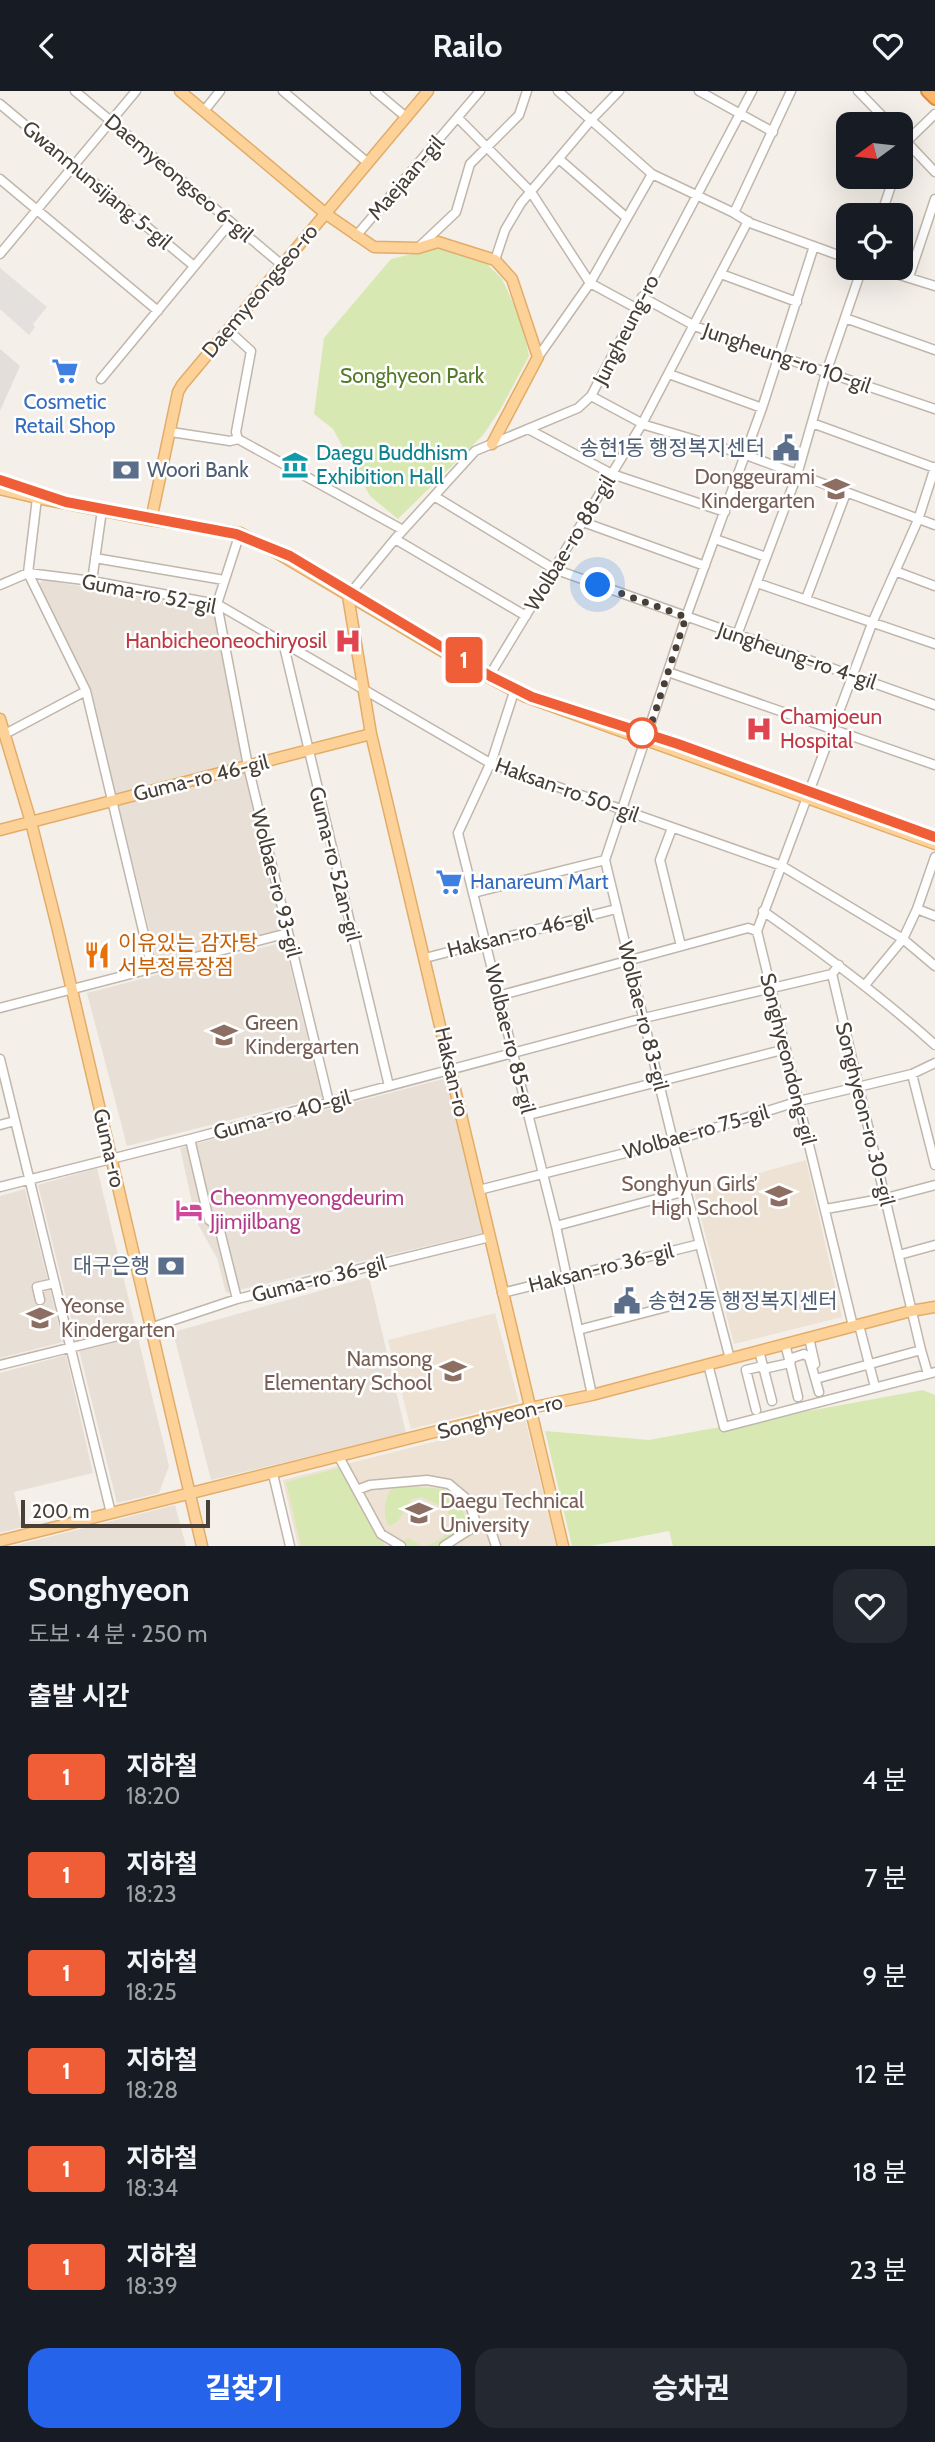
<!DOCTYPE html>
<html lang="ko">
<meta charset="utf-8">
<style>
body{margin:0;font-family:Cabin,"Noto Sans KR",sans-serif;background:#242831;color:#f1f3f6;height:100vh;display:flex;flex-direction:column;font-size:26px;white-space:nowrap}
*{box-sizing:border-box;margin:0}
p{font-size:23px;color:#9ea1a6}
.icon{flex:none;width:38px;height:38px;fill:none;stroke:currentColor;stroke-width:2;stroke-linecap:round;stroke-linejoin:round}
.map{position:relative;height:1455px;overflow:hidden}
.side{display:flex;flex-direction:column;background:#171b24;flex:1}
.side>*{flex:none}
.badge{padding:0 14px;border-radius:5px;font-size:24px;line-height:46px}
.needle{width:46px;rotate:255deg}
.controls{position:absolute;left:836px;top:21px;display:grid;gap:14px}
.controls a{display:grid;place-items:center;width:77px;height:77px;border-radius:14px;background:#171b24;box-shadow:0 7px 28px #0002;font-size:35px}
.scale{position:absolute;left:21px;bottom:18px;width:189px;box-sizing:border-box;padding-left:7px;border:4px solid #483f37;border-top:0;font-size:19px;line-height:24px;white-space:nowrap;color:#483f37;-webkit-text-stroke:5px #fff;paint-order:stroke}
.you{position:absolute;width:35px;height:35px;margin:-18px;border:5px solid #fff;border-radius:50%;background:#1a73e8;box-shadow:0 0 0 10px #1a73e833}
.map>.badge{position:absolute;translate:-50% -50%;box-shadow:0 0 0 4px #fff}
h2{padding:0 28px;font-size:26px;line-height:63px}
.round{display:grid;place-items:center;flex:none;width:74px;height:74px;border-radius:21px;background:#242831}
.headline{display:flex;align-items:center;justify-content:space-between;height:119px;padding:0 28px}
h1{font-size:33px;font-weight:800;line-height:52px}
.cta{display:flex;gap:14px;margin-top:auto;padding:14px 28px}
.cta a{flex:1;height:80px;border-radius:21px;background:#2563eb;color:#fff;font-size:28px;font-weight:800;line-height:80px;text-align:center}
.cta a+a{background:#242831;color:#f1f3f6}
ul{padding:0;list-style:none}
li{display:flex;align-items:center;gap:21px;height:98px;padding:0 28px}
li div{flex:1}
li b{display:block;font-size:26px}
li em{font-style:normal}
li .badge{min-width:77px;font-weight:700;text-align:center}
header{display:flex;justify-content:space-between;align-items:center;height:91px;padding:0 28px;background:#171b24;font-size:32px;font-weight:800}
.map>svg:first-child{display:block}
.residential{fill:#e8e0d7}
.industrial{fill:#e4deda}
.education{fill:#ede2d3}
.green{fill:#d8e8b2}
.parking{fill:#e3e0de}
.lines{fill:none;stroke-linecap:round;stroke-linejoin:round}
.minor-casing{stroke:#c0b6ab;stroke-width:11}
.major-casing{stroke:#e3ac68;stroke-width:13}
.highway-casing{stroke:#dc893b;stroke-width:14}
.minor{stroke:#fff;stroke-width:8}
.major{stroke:#fdd299;stroke-width:10}
.highway{stroke:#fcb76c;stroke-width:10}
.line-casing{stroke:#fff;stroke-width:16}
.line{stroke:#ef5e37;stroke-width:10}
.walk{stroke:#483f37;stroke-width:7;stroke-dasharray:0 12.6}
.stop-dot{fill:#fff;stroke:#ef5e37;stroke-width:3.5}
.labels{text-anchor:middle;stroke-width:5;stroke-linejoin:round;paint-order:stroke}
.street-label{font-size:21px;fill:#483f37;stroke:#fff}
.park-label{font-size:21px;fill:#547a2a;stroke:#fff}
.shop-label{font-size:21px;fill:#366cbe;stroke:#fff}
.service-label{font-size:21px;fill:#4e5e75;stroke:#fff;text-anchor:end}
.culture-label{font-size:21px;fill:#0d838f;stroke:#fff;text-anchor:start}
.education-label{font-size:21px;fill:#785e54;stroke:#fff;text-anchor:end}
.health-label{font-size:21px;fill:#be3a42;stroke:#fff;text-anchor:end}
.food-label{font-size:21px;fill:#c56008;stroke:#fff;text-anchor:start}
.hotel-label{font-size:21px;fill:#b23c85;stroke:#fff;text-anchor:start}
</style>
<header><svg class="icon" aria-label="back" viewBox="0 0 24 24"><path d="M15 5l-7 7 7 7"/></svg>Railo<svg class="icon" aria-label="heart" viewBox="0 0 24 24"><path d="M12 20l-8-8c-3-5 5-10 8-4 3-6 11-1 8 4z"/></svg></header>
<div class="map">
<svg width="935" height="1455" viewBox="0 0 935 1455">
<rect width="100%" height="100%" fill="#f4efe9"/>
<path class="residential" d="M44 489 210 517 214 521 242 671 283 839 157 870 91 604 38 493Z
M284 851 322 1006 127 1055 87 902Z
M447 987 483 1142 226 1202 217 1167 196 1130 180 1057Z
M97 1077 169 1375 159 1402 117 1412 38 1094Z
M25 1098 63 1251 0 1267V1105Z
M369 1186 406 1342 211 1389 173 1241Z
M66 1264 93 1382 14 1401 22 1436 0 1442V1282Z
M175 1414 186 1455H13Z"/>
<path class="industrial" d="M0 258 20 275 0 320Z"/>
<path class="education" d="M806 1069 842 1226 734 1253 694 1100Z
M495 1222 519 1311 411 1338 388 1249Z
M525 1328 556 1455H298L283 1389Z"/>
<path class="green" d="M437 157 485 171 502 188 522 231 529 265 500 319 483 344 398 428 370 405 333 338 314 323 324 247 391 168Z
M923 1299 935 1304V1455H673L669 1440 591 1455H572L545 1340 649 1349Z
M339 1377 345 1382 385 1455H301L286 1391Z
M404 1395 444 1398 456 1404 468 1433 467 1436 437 1455H408L404 1450 407 1447 423 1455C436 1452 446 1446 453 1435L447 1418 422 1406 412 1408 397 1431 389 1435C382 1425 385 1410 390 1399Z"/>
<path class="parking" d="M0 177 47 216 33 233 35 236 29 244 0 218Z"/>
<g class="lines">
<g class="minor-casing">
<path id="minor" d="M75 0 282 174
M283 0 368 72
M375 0 406 26
M558 0 652 83 734 122 750 132 849 168
M699 0 773 41
M858 0 890 33
M0 13 194 175
M204 20 220 0
M458 27 531 101 590 192 636 217
M901 45 935 81
M901 65 906 51 935 23
M559 68 627 127
M0 88 158 220
M734 122 791 0
M881 124 894 86
M356 145 480 0
M419 156 456 121 470 73 519 24 527 0
M0 163 136 0
M495 169 505 139 521 112 592 28 619 0
M877 177 935 195
M721 183 797 211
M909 186 935 108
M642 206 695 235 734 250 935 318
M845 227 935 259
M228 239 251 260 236 341 238 348
M538 266 590 192 652 83
M669 283 762 317
M101 288 231 131
M591 305 645 334 746 364 935 434
M812 332 935 377
M528 338 612 383 725 421
M171 341 230 350 238 348
M238 348 403 439
M434 405 554 478 935 614
M37 407 28 482 86 600 152 877
M583 431 705 475
M240 442 217 513 248 675 329 1011
M395 448 526 525
M715 448 766 466
M95 467 224 489
M895 480 935 495
M92 490 102 419
M757 492 935 553
M0 494 28 482 92 490 217 513 490 672 782 775 903 848 935 875
M348 505 395 448 475 360 578 317 591 305 752 0
M806 508 846 402
M737 544 797 384 826 282 862 177
M283 551 389 995
M668 581 935 674
M488 587 642 333 748 130
M514 601 492 669 458 742 556 1135 592 1304
M5 643 86 600
M672 737 660 769 681 855
M473 802 605 769
M917 818 935 825
M763 820C823 862 881 905 935 954
M425 867 616 818
M832 883 921 1259
M865 894 903 848 917 818 935 766
M498 905 748 837 757 840
M0 917 288 842
M0 968 111 1422
M912 983 935 1074
M529 1024 786 958
M0 1034 15 1030
M190 1048 209 1129 219 1136 237 1208
M0 1096 190 1048 644 927 832 883 839 874
M479 1099 673 1050 799 1010 912 983 935 972
M826 1118 886 1107 935 1094
M556 1135 686 1100
M899 1164 935 1154
M502 1202 700 1153
M40 1209 37 1196 55 1192
M859 1234 875 1296
M853 1235 757 840 873 530 918 429 935 376
M578 1239 713 1204
M809 1247 815 1273
M730 1268 673 1050 605 769 686 526 762 317 814 155
M708 1273 724 1336 935 1281
M0 1274 150 1237 237 1208 490 1146
M763 1275 772 1310
M763 1278 790 1272 785 1253
M819 1287 921 1259 928 1283
M798 1306 790 1272 792 1267 804 1263 809 1266 819 1301
M756 1319 746 1279 763 1275 759 1260
M339 1366 381 1443 401 1455
M273 1383 290 1455
M357 1399 370 1394 427 1389 449 1393 468 1409 477 1434H489L496 1455
M444 1455 477 1434"/>
</g>
<g class="major-casing">
<path id="major" d="M180 0 326 123 374 156 418 157 438 151 495 169 512 188 538 266 492 353
M0 398 37 407 151 429 240 442 277 462 469 576 526 606 935 753
M151 429 178 301 182 294 428 0
M348 505 371 643 563 1455
M0 628 31 731 57 835 202 1455
M0 739 371 643
M0 1450 530 1317 592 1304 911 1220 935 1216"/>
</g>
<g class="highway-casing">
<path id="highway" d="M927 0 935 8"/>
</g>
<use href="#minor" class="minor"/>
<use href="#major" class="major"/>
<use href="#highway" class="highway"/>
</g>
<g class="lines">
<g class="line-casing">
<path id="line" d="M0 389 66 411 236 443 290 465 490 585 532 606 678 653 935 746"/>
</g>
<use href="#line" class="line"/>
<path class="walk" d="M598 494 686 526 646 649 638 646 642 642"/>
</g>
<defs>
<g id="supermarket-bare" transform="scale(2.1)"><path d="M-6-5.5h2.5l.6 2H6L4.5 2H-2.5L-4.4-4H-6ZM-1.5 3.2a1.3 1.3 0 1 0 .1 0ZM3 3.2a1.3 1.3 0 1 0 .1 0Z" fill="#3f7fe0" stroke="#fff" stroke-width="2.5" paint-order="stroke"/></g>
<g id="civic-bare" transform="scale(2.1)"><path d="M-.6-6.5H3V-4.5H.6V-3L4-1V1h2V6H-6V1h2V-1L-.6-3ZM-1.2 2.5V6h2.4V2.5Z" fill="#5c6f8a" stroke="#fff" stroke-width="2.5" paint-order="stroke"/></g>
<g id="museum-bare" transform="scale(2.1)"><path d="M0-6L6-3V-2H-6V-3ZM-5-1h2V3h-2ZM-1-1h2V3h-2ZM3-1h2V3H3ZM-6 4H6V6H-6Z" fill="#0f9aa8" stroke="#fff" stroke-width="2.5" paint-order="stroke"/></g>
<g id="bank-bare" transform="scale(2.1)"><path d="M-6-4H6V4H-6ZM0-2.3a2.3 2.3 0 1 0 0 4.6a2.3 2.3 0 1 0 0-4.6Z" fill="#5c6f8a" stroke="#fff" stroke-width="2.5" paint-order="stroke"/></g>
<g id="school-bare" transform="scale(2.1)"><path d="M0-5L7-2L0 1L-7-2ZM-4 1L0 2.5L4 1V4Q0 6-4 4Z" fill="#8d6e63" stroke="#fff" stroke-width="2.5" paint-order="stroke"/></g>
<g id="hospital-bare" transform="scale(2.1)"><path d="M-5-5h3v3.5h4V-5h3V5h-3V1.5h-4V5h-3Z" fill="#e0444e" stroke="#fff" stroke-width="2.5" paint-order="stroke"/></g>
<g id="restaurant-bare" transform="scale(2.1)"><path d="M-5-6h1v4h1v-4h1v4h1v-4h1v5L-1.5 .5V6h-2V.5L-5-1ZM5-6V6H3V1.5H1.5Q1.5-4 5-6Z" fill="#e8710a" stroke="#fff" stroke-width="2.5" paint-order="stroke"/></g>
<g id="hotel-bare" transform="scale(2.1)"><path d="M-6-4.5h1.5V1H6V5H4.5V3h-9V5H-6ZM-4 0a1.8 1.8 0 1 1 3.6 0ZM.5 0V-2.5h3Q6-2.5 6 0Z" fill="#d1479c" stroke="#fff" stroke-width="2.5" paint-order="stroke"/></g>
<g id="university-bare" transform="scale(2.1)"><path d="M0-5L7-2L0 1L-7-2ZM-4 1L0 2.5L4 1V4Q0 6-4 4Z" fill="#8d6e63" stroke="#fff" stroke-width="2.5" paint-order="stroke"/></g>
</defs>
<g fill-rule="evenodd">
<use href="#supermarket-bare" x="65" y="280"/>
<use href="#civic-bare" x="786" y="357"/>
<use href="#museum-bare" x="295" y="374"/>
<use href="#bank-bare" x="126" y="379"/>
<use href="#school-bare" x="836" y="398"/>
<use href="#hospital-bare" x="348" y="550"/>
<use href="#hospital-bare" x="759" y="638"/>
<use href="#supermarket-bare" x="449" y="791"/>
<use href="#restaurant-bare" x="97" y="864"/>
<use href="#school-bare" x="224" y="944"/>
<use href="#school-bare" x="779" y="1105"/>
<use href="#hotel-bare" x="189" y="1119"/>
<use href="#bank-bare" x="171" y="1175"/>
<use href="#civic-bare" x="627" y="1210"/>
<use href="#school-bare" x="40" y="1227"/>
<use href="#school-bare" x="453" y="1280"/>
<use href="#university-bare" x="419" y="1422"/>
</g>
<circle class="stop-dot" cx="642" cy="642" r="14"/>
<g class="labels">
<g class="street-label">
<text transform="translate(179 87) rotate(40)" y="7">Daemyeongseo 6-gil</text>
<text transform="translate(406 87) rotate(-49)" y="7">Maejaan-gil</text>
<text transform="translate(97 94) rotate(40)" y="7">Gwanmunsijang 5-gil</text>
<text transform="translate(260 200) rotate(-50)" y="7">Daemyeongseo-ro</text>
<text transform="translate(626 239) rotate(-63)" y="7">Jungheung-ro</text>
<text transform="translate(787 267) rotate(19)" y="7">Jungheung-ro 10-gil</text>
<text transform="translate(570 452) rotate(-59)" y="7">Wolbae-ro 88-gil</text>
<text transform="translate(149 503) rotate(11)" y="7">Guma-ro 52-gil</text>
<text transform="translate(797 565) rotate(19)" y="7">Jungheung-ro 4-gil</text>
<text transform="translate(201 687) rotate(-14)" y="7">Guma-ro 46-gil</text>
<text transform="translate(567 699) rotate(20)" y="7">Haksan-ro 50-gil</text>
<text transform="translate(335 773) rotate(76)" y="7">Guma-ro 52an-gil</text>
<text transform="translate(276 792) rotate(76)" y="7">Wolbae-ro 93-gil</text>
<text transform="translate(520 842) rotate(-14)" y="7">Haksan-ro 46-gil</text>
<text transform="translate(643 925) rotate(76)" y="7">Wolbae-ro 83-gil</text>
<text transform="translate(510 948) rotate(76)" y="7">Wolbae-ro 85-gil</text>
<text transform="translate(788 968) rotate(76)" y="7">Songhyeondong-gil</text>
<text transform="translate(452 981) rotate(77)" y="7">Haksan-ro</text>
<text transform="translate(865 1023) rotate(76)" y="7">Songhyeon-ro 30-gil</text>
<text transform="translate(282 1024) rotate(-15)" y="7">Guma-ro 40-gil</text>
<text transform="translate(696 1041) rotate(-16)" y="7">Wolbae-ro 75-gil</text>
<text transform="translate(109 1057) rotate(77)" y="7">Guma-ro</text>
<text transform="translate(601 1177) rotate(-14)" y="7">Haksan-ro 36-gil</text>
<text transform="translate(319 1188) rotate(-14)" y="7">Guma-ro 36-gil</text>
<text transform="translate(500 1326) rotate(-14)" y="7">Songhyeon-ro</text>
</g>
<g class="park-label">
<text x="412" y="292">Songhyeon Park</text>
</g>
<g class="shop-label">
<text x="65" y="318">Cosmetic<tspan x="65" dy="24">Retail Shop</tspan></text>
<text x="470" y="798" text-anchor="start">Hanareum Mart</text>
</g>
<g class="service-label">
<text x="765" y="364">송현1동 행정복지센터</text>
<text x="147" y="386" text-anchor="start">Woori Bank</text>
<text x="150" y="1182">대구은행</text>
<text x="648" y="1217" text-anchor="start">송현2동 행정복지센터</text>
</g>
<g class="culture-label">
<text x="316" y="369">Daegu Buddhism<tspan x="316" dy="24">Exhibition Hall</tspan></text>
</g>
<g class="education-label">
<text x="815" y="393">Donggeurami<tspan x="815" dy="24">Kindergarten</tspan></text>
<text x="245" y="939" text-anchor="start">Green<tspan x="245" dy="24">Kindergarten</tspan></text>
<text x="758" y="1100">Songhyun Girls’<tspan x="758" dy="24">High School</tspan></text>
<text x="61" y="1222" text-anchor="start">Yeonse<tspan x="61" dy="24">Kindergarten</tspan></text>
<text x="432" y="1275">Namsong<tspan x="432" dy="24">Elementary School</tspan></text>
<text x="440" y="1417" text-anchor="start">Daegu Technical<tspan x="440" dy="24">University</tspan></text>
</g>
<g class="health-label">
<text x="327" y="557">Hanbicheoneochiryosil</text>
<text x="780" y="633" text-anchor="start">Chamjoeun<tspan x="780" dy="24">Hospital</tspan></text>
</g>
<g class="food-label">
<text x="118" y="859">이유있는 감자탕<tspan x="118" dy="24">서부정류장점</tspan></text>
</g>
<g class="hotel-label">
<text x="210" y="1114">Cheonmyeongdeurim<tspan x="210" dy="24">Jjimjilbang</tspan></text>
</g>
</g>
</svg>
<div class="controls">
<a><svg class="needle" viewBox="-14 -14 28 28"><path d="M0-13l5 13h-10z" fill="#e53935"/><path d="M0 13l5-13h-10z" fill="#9ea1a6"/></svg></a>
<a><svg class="icon" aria-label="locate" viewBox="0 0 24 24"><circle cx="12" cy="12" r="6"/><path d="M12 2v4M12 18v4M2 12h4M18 12h4"/></svg></a>
</div>
<div class="scale">200 m</div>
<div class="you" style="left:598px;top:494px"></div>
<b class="badge" style="left:464px;top:569px;background:#ef5e37;color:#fff">1</b>
</div>
<section class="side">
<div class="headline"><div><h1>Songhyeon</h1><p>도보 · 4 분 · 250 m</p></div><a class="round"><svg class="icon" aria-label="heart" viewBox="0 0 24 24"><path d="M12 20l-8-8c-3-5 5-10 8-4 3-6 11-1 8 4z"/></svg></a></div>
<h2>출발 시간</h2>
<ul>
<li><span class="badge" style="background:#ef5e37;color:#fff">1</span><div><b>지하철</b><p>18:20</p></div><em>4 분</em></li>
<li><span class="badge" style="background:#ef5e37;color:#fff">1</span><div><b>지하철</b><p>18:23</p></div><em>7 분</em></li>
<li><span class="badge" style="background:#ef5e37;color:#fff">1</span><div><b>지하철</b><p>18:25</p></div><em>9 분</em></li>
<li><span class="badge" style="background:#ef5e37;color:#fff">1</span><div><b>지하철</b><p>18:28</p></div><em>12 분</em></li>
<li><span class="badge" style="background:#ef5e37;color:#fff">1</span><div><b>지하철</b><p>18:34</p></div><em>18 분</em></li>
<li><span class="badge" style="background:#ef5e37;color:#fff">1</span><div><b>지하철</b><p>18:39</p></div><em>23 분</em></li>
</ul>
<div class="cta"><a>길찾기</a><a>승차권</a></div>
</section>
